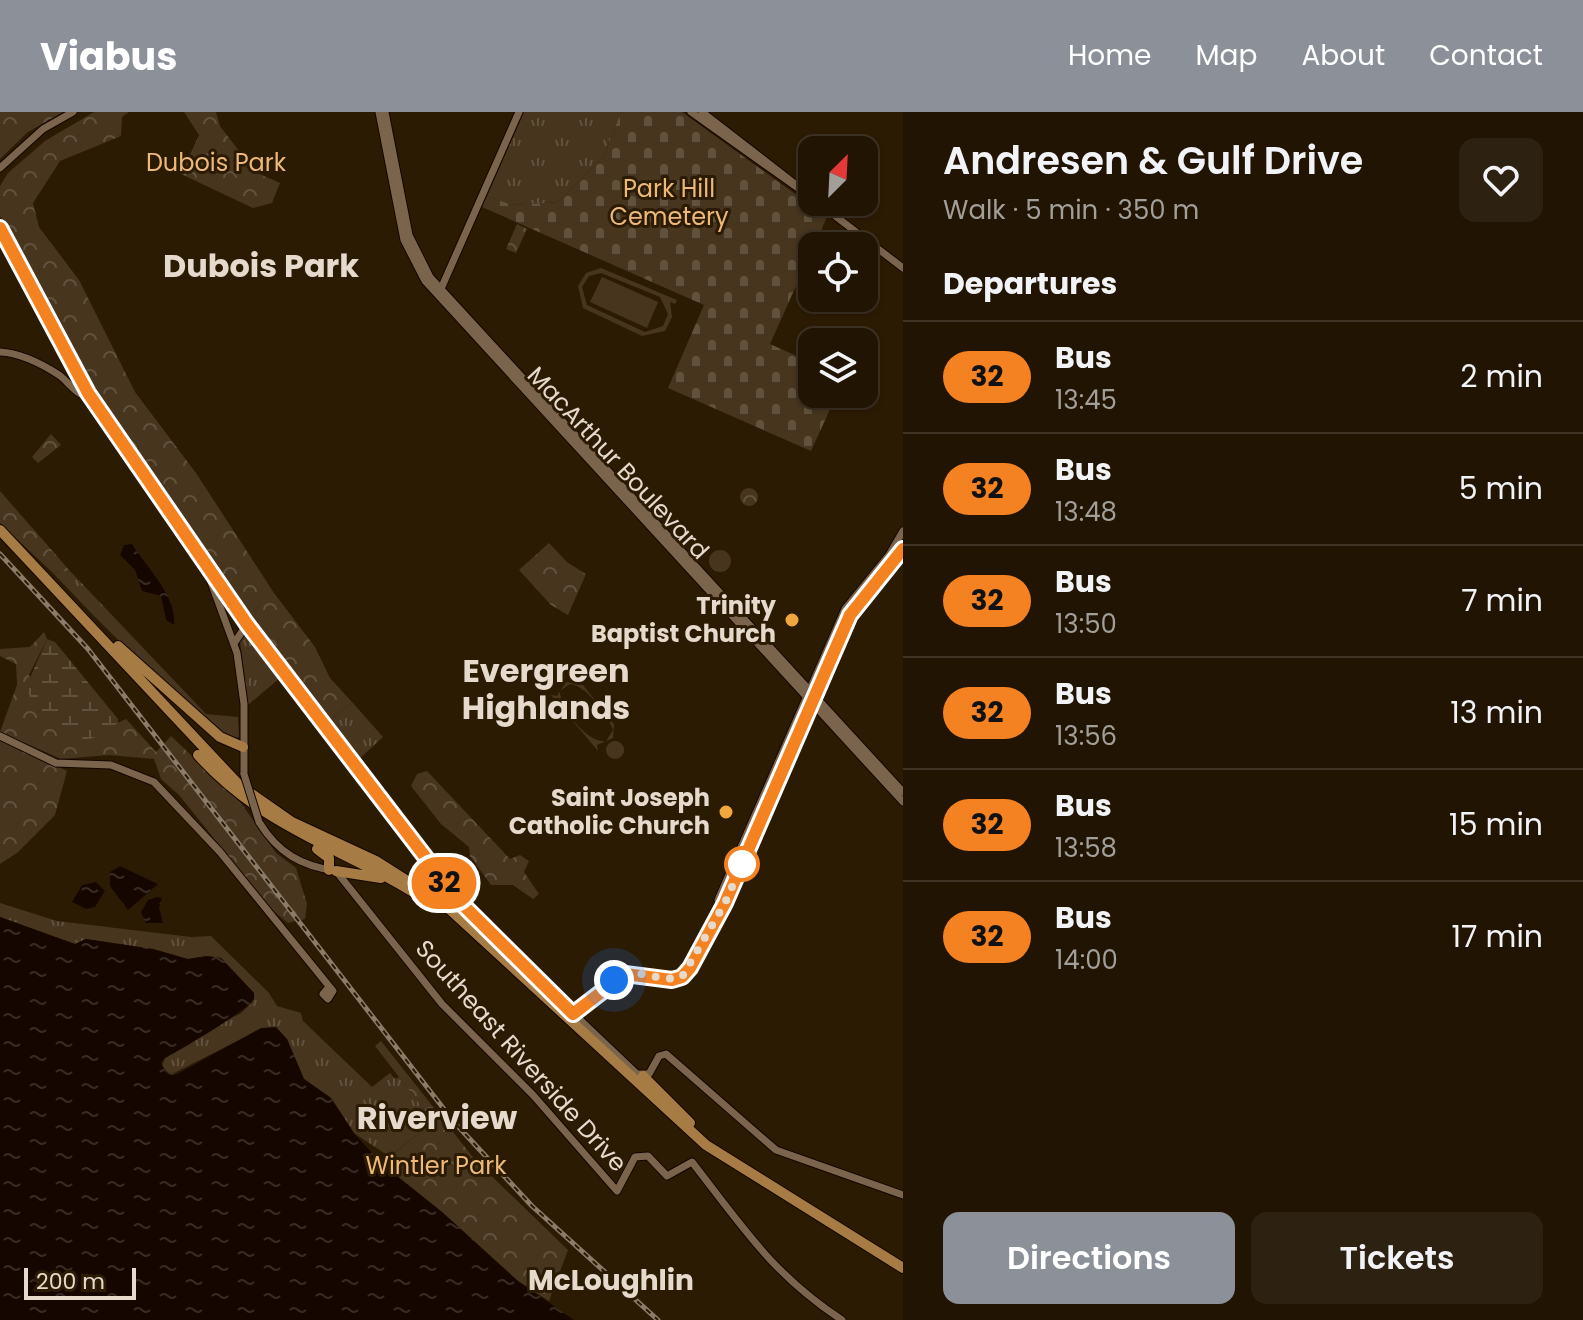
<!DOCTYPE html>
<meta charset="utf-8">
<style>
body{margin:0;font-family:Poppins,sans-serif;background:#2d2111;color:#f1f3f6;height:100vh;display:flex;flex-direction:column;font-size:30px;white-space:nowrap}
*{box-sizing:border-box;margin:0}
p{font-size:26px;color:#a29e99}
.icon{flex:none;width:44px;height:44px;fill:none;stroke:currentColor;stroke-width:2;stroke-linecap:round;stroke-linejoin:round}
.map{position:relative;flex:1;overflow:hidden}
.side{display:flex;flex-direction:column;background:#211402;width:680px}
.side>*{flex:none}
.badge{padding:0 16px;border-radius:26px;font-size:28px;line-height:52px}
.needle{width:52px;rotate:24deg}
.controls{position:absolute;left:798px;top:24px;display:grid;gap:16px}
.controls a{display:grid;place-items:center;width:80px;height:80px;border-radius:16px;background:#211402;box-shadow:0 2px 6px #0004,0 0 0 2px #3e3324;font-size:40px}
.scale{position:absolute;left:24px;bottom:20px;width:112px;box-sizing:border-box;padding-left:8px;border:4px solid #e5dacc;border-top:0;font-size:22px;line-height:28px;white-space:nowrap;color:#e5dacc;-webkit-text-stroke:6px #2c1b03;paint-order:stroke}
.you{position:absolute;width:40px;height:40px;margin:-20px;border:6px solid #fff;border-radius:50%;background:#1a73e8;box-shadow:0 0 0 12px #1a73e833}
.map>.badge{position:absolute;translate:-50% -50%;box-shadow:0 0 0 4px #fff}
h2{padding:0 40px;font-size:30px;line-height:72px}
.round{display:grid;place-items:center;flex:none;width:84px;height:84px;border-radius:16px;background:#2d2111}
.summary{display:flex;align-items:center;justify-content:space-between;height:136px;padding:0 40px}
h1{font-size:38px;font-weight:600;line-height:60px}
.primary-button{display:flex;gap:16px;margin-top:auto;padding:16px 40px}
.primary-button a{flex:1;height:92px;border-radius:16px;background:#8c9099;color:#fff;font-size:32px;font-weight:600;line-height:92px;text-align:center}
.primary-button a+a{background:#2d2111;color:#f1f3f6}
ul{padding:0;list-style:none}
li{display:flex;align-items:center;gap:24px;height:112px;padding:0 40px;border-top:2px solid #3e3324}
li div{flex:1}
li b{display:block;font-size:30px}
li em{font-style:normal}
li .badge{min-width:88px;font-weight:700;text-align:center}
header{display:flex;align-items:center;gap:48px;box-sizing:border-box;height:112px;padding:0 40px;background:#8c9099;color:#fff}
header strong{font-size:38px}
nav{display:flex;gap:44px;margin-inline-start:auto;font-size:28px}
main{display:flex;flex:1;min-height:0}
.map>svg:first-child{display:block}
.grass{fill:url(#grass-tufts)}
.forest{fill:url(#forest-crowns)}
.wetland{fill:url(#wetland-marsh)}
.cemetery{fill:url(#cemetery-stones)}
.pitch{fill:#47351e;fill-rule:evenodd}
.water{fill:url(#water-ripples)}
.lines{fill:none;stroke-linecap:round;stroke-linejoin:round}
.secondary-casing{stroke:#140500;stroke-width:9}
.highway-casing{stroke:#140500;stroke-width:12}
.secondary{stroke:#7a654c;stroke-width:7}
.highway{stroke:#a67b44;stroke-width:10}
.rail-casing{stroke:#8a7c69;stroke-width:5}
.rail{stroke:#2c1b03;stroke-width:2;stroke-dasharray:6;stroke-linecap:butt}
.secondary-bridge-casing{stroke:#140500;stroke-width:9;stroke-linecap:butt}
.secondary-bridge{stroke:#7a654c;stroke-width:7}
.line-casing{stroke:#fff;stroke-width:18}
.line{stroke:#f58220;stroke-width:12}
.walk{stroke:#e5dacc;stroke-width:8;stroke-dasharray:0 14.4}
.poi-dot{fill:#f0a73e;stroke:#2c1b03;stroke-width:3}
.stop-dot{fill:#fff;stroke:#f58220;stroke-width:4}
.labels{text-anchor:middle;stroke-width:6;stroke-linejoin:round;paint-order:stroke}
.park-label{font-size:24px;fill:#ecb979;stroke:#2c1b03}
.street-label{font-size:24px;fill:#e5dacc;stroke:#2c1b03}
.poi-label{font-size:24px;font-weight:bold;fill:#e5dacc;stroke:#2c1b03;text-anchor:end}
.quarter-label{font-size:28px;font-weight:bold;fill:#e5dacc;stroke:#2c1b03}
.district-label{font-size:32px;font-weight:bold;fill:#e5dacc;stroke:#2c1b03}
</style>
<header>
<strong>Viabus</strong>
<nav><a>Home</a><a>Map</a><a>About</a><a>Contact</a></nav>
</header>
<main>
<div class="map">
<svg width="903" height="1208" viewBox="0 0 903 1208">
<defs>
<pattern id="grass-tufts" width="24" height="20" patternUnits="userSpaceOnUse" patternTransform="scale(2)"><rect width="24" height="20" fill="#47351e"/><path d="M3 7l-1-3M5 7V3M7 7l1-3M15 17l-1-3M17 17v-4M19 17l1-3" fill="none" stroke="#61523e"/></pattern>
<pattern id="forest-crowns" width="20" height="18" patternUnits="userSpaceOnUse" patternTransform="scale(2)"><rect width="20" height="18" fill="#47351e"/><path d="M2 6a3 3 0 1 1 6 0M12 15a3 3 0 1 1 6 0" fill="none" stroke="#61523e"/></pattern>
<pattern id="wetland-marsh" width="20" height="14" patternUnits="userSpaceOnUse" patternTransform="scale(2)"><rect width="20" height="14" fill="#47351e"/><path d="M1 5h8M5 5V1M11 12h8M15 12V8" fill="none" stroke="#61523e"/></pattern>
<pattern id="cemetery-stones" width="16" height="16" patternUnits="userSpaceOnUse" patternTransform="scale(2)"><rect width="16" height="16" fill="#47351e"/><path d="M2 7V4a2 2 0 0 1 4 0v3zM10 15v-3a2 2 0 0 1 4 0v3z" fill="#61523e"/></pattern>
<pattern id="water-ripples" width="26" height="14" patternUnits="userSpaceOnUse" patternTransform="scale(2)"><rect width="26" height="14" fill="#150700"/><path d="M2 4q2-2 4 0t4 0M15 11q2-2 4 0t4 0" fill="none" stroke="#372b24"/></pattern>
</defs>
<rect width="100%" height="100%" fill="#2c1b03"/>
<path class="grass" d="M524 0H621L604 44 558 90 512 93 487 84Z
M70 459 206 602 238 605 239 625 231 627C166 579 108 519 53 461Z
M247 520 281 565 248 593 240 529Z
M352 590 383 625 357 649 327 610Z
M426 754 472 808 410 765Z
M0 791 57 809 191 825 211 824 269 881 277 894 301 901 303 909 372 975 390 961 395 967 399 965 433 1009 390 1045 354 1021 331 986 304 967 287 927 254 922 245 925 170 963 162 954 165 946 218 911 240 902 252 891 254 881 221 846 207 844 188 847 153 837 86 827 75 832 0 805Z"/>
<path class="forest" d="M0 0H63L28 20 0 47Z
M94 0H129L122 5 121 24 60 49 33 91 39 115 79 168 135 280 196 361 274 481 315 535 330 566 352 590 327 610 149 365 81 262 0 104V74L8 61 45 29Z
M184 0H216L220 14 255 60 280 71 272 91 253 96 181 62 199 23Z
M517 112 527 117 516 141 506 137Z
M51 322 61 333 38 351 32 345Z
M740 385a9 9 0 1 1 18 0a9 9 0 1 1-18 0Z
M0 379 70 459 53 461 0 411Z
M549 431 568 451 586 462 568 503 551 493 519 458Z
M44 520 47 527 29 563 44 602 70 622 109 615 126 607 156 640 171 624 241 691 276 741 296 756 307 792 305 807 288 811 271 797 179 683 161 667 154 647 109 643 61 647 0 620 17 573 16 552 0 544V537L30 535Z
M0 627 67 659 55 703 17 741 0 752Z
M606 638a9 9 0 1 1 18 0a9 9 0 1 1-18 0Z
M427 659 510 747 520 743 529 749 524 760 539 782 533 787 513 773H491L470 744 469 735 441 712 411 674 417 662Z
M381 929 476 1049 568 1138 549 1189 518 1169 442 1100 382 1052 433 1009 375 934Z"/>
<path class="wetland" d="M47 527 55 530 118 607V611C107 616 98 628 85 627 67 626 29 592 26 575Z"/>
<path class="cemetery" d="M621 0H682L827 105 770 232 812 251V282H837L811 339 668 276 704 193 482 95 487 84 512 93 558 90 604 44Z"/>
<path class="pitch" d="M601 156 677 188 675 192 670 190 672 205 665 219 642 224 583 196 578 174 586 161ZM601 161 660 185 668 202 663 214 645 220 587 193 582 175 589 164Z
M602 165 658 190 647 216 590 190Z
M709 449a11 11 0 1 1 22 0a11 11 0 1 1-22 0Z
M566 570 583 573 614 612 613 626 597 633 598 639 551 583 557 584ZM570 572C586 573 608 603 613 618L606 629C589 633 559 596 560 579Z"/>
<path class="water" d="M132 432C147 456 177 484 174 513L166 508 161 484 142 479 135 458 120 443 124 433Z
M120 754 158 772 128 798 110 774V760Z
M96 770 105 779 95 795 86 797 72 790 82 773Z
M157 785 162 786 159 796 163 811H146L141 800 148 788Z
M0 805 75 832 86 827 153 837 188 847 207 844 221 846 254 881V887C247 899 182 937 165 946L161 951 166 960 177 962 261 916 276 915 287 927 304 967 331 986 354 1021 382 1052 442 1100 518 1169 574 1208H0Z"/>
<g class="lines">
<g class="secondary-casing">
<path id="secondary" d="M379 0 404 128 425 169 903 690
M385 0 409 123 430 165 903 680
M691 0 812 86
M702 0 804 79
M0 56 43 17 73 0
M817 90 903 156
M0 116 90 284 204 451 317 605 474 807 637 962H649L659 944 666 942 776 1038 903 1083
M440 179 519 0
M0 240C21 241 42 252 59 263 70 271 76 284 90 284
M208 462 237 541 244 592V662
M235 530 247 512
M0 624 56 651 111 653 154 670 220 740 333 879 328 887 323 882 328 876
M259 710C278 741 301 754 336 759L442 892 533 983 617 1079 635 1045 648 1044 667 1064 692 1050C742 1114 772 1162 842 1208
M720 796 718 788 845 497 889 443 903 419
M573 902 625 862 672 868 682 865 690 856 725 791 850 503 903 437"/>
</g>
<g class="highway-casing">
<path id="highway" d="M0 418 240 674 292 710 376 749 445 793 706 1033 903 1156
M118 534 220 625 243 635
M198 643C267 720 350 737 432 792
M317 737 329 746V758
M336 759 381 766
M643 964 690 1011"/>
</g>
<use href="#secondary" class="secondary"/>
<use href="#highway" class="highway"/>
<g class="rail-casing">
<path id="rail" d="M0 442 88 537 454 1010 532 1094 658 1208"/>
</g>
<use href="#rail" class="rail"/>
<g class="secondary-bridge-casing">
<path id="secondary-bridge" d="M244 662 259 710"/>
</g>
<use href="#secondary-bridge" class="secondary-bridge"/>
</g>
<g class="lines">
<g class="line-casing">
<path id="line" d="M0 116 88 281 247 512 459 789 573 902 625 862 672 868 682 865 690 856 725 791 850 503 903 437"/>
</g>
<use href="#line" class="line"/>
<path class="walk" d="M614 868C638 852 658 872 682 865L725 791 742 752"/>
</g>
<g class="poi-dot">
<circle cx="792" cy="508" r="8"/>
<circle cx="726" cy="700" r="8"/>
</g>
<circle class="stop-dot" cx="742" cy="752" r="16"/>
<g class="labels">
<g class="park-label">
<text x="216" y="59">Dubois Park</text>
<text x="669" y="85">Park Hill<tspan x="669" dy="28">Cemetery</tspan></text>
<text x="436" y="1062">Wintler Park</text>
</g>
<g class="street-label">
<text transform="translate(618 351) rotate(47)" y="8">MacArthur Boulevard</text>
<text transform="translate(521 944) rotate(48)" y="8">Southeast Riverside Drive</text>
</g>
<g class="poi-label">
<text x="776" y="502">Trinity<tspan x="776" dy="28">Baptist Church</tspan></text>
<text x="710" y="694">Saint Joseph<tspan x="710" dy="28">Catholic Church</tspan></text>
</g>
<g class="quarter-label">
<text x="611" y="1178">McLoughlin</text>
</g>
<g class="district-label">
<text x="261" y="165">Dubois Park</text>
<text x="546" y="570">Evergreen<tspan x="546" dy="37">Highlands</tspan></text>
<text x="437" y="1017">Riverview</text>
</g>
</g>
</svg>
<div class="controls">
<a><svg class="needle" viewBox="-14 -14 28 28"><path d="M0-13l5 13h-10z" fill="#e53935"/><path d="M0 13l5-13h-10z" fill="#a29e99"/></svg></a>
<a><svg class="icon" aria-label="locate" viewBox="0 0 24 24"><circle cx="12" cy="12" r="6"/><path d="M12 2v4M12 18v4M2 12h4M18 12h4"/></svg></a>
<a><svg class="icon" aria-label="layers" viewBox="0 0 24 24"><path d="M12 4l9 5-9 5-9-5zM3 14l9 5 9-5"/></svg></a>
</div>
<div class="scale">200 m</div>
<div class="you" style="left:614px;top:868px"></div>
<b class="badge" style="left:444px;top:771px;background:#f58220;color:#111">32</b>
</div>
<section class="side">
<div class="summary"><div><h1>Andresen &amp; Gulf Drive</h1><p>Walk · 5 min · 350 m</p></div><a class="round"><svg class="icon" aria-label="heart" viewBox="0 0 24 24"><path d="M12 20l-8-8c-3-5 5-10 8-4 3-6 11-1 8 4z"/></svg></a></div>
<h2>Departures</h2>
<ul>
<li><span class="badge" style="background:#f58220;color:#111">32</span><div><b>Bus</b><p>13:45</p></div><em>2 min</em></li>
<li><span class="badge" style="background:#f58220;color:#111">32</span><div><b>Bus</b><p>13:48</p></div><em>5 min</em></li>
<li><span class="badge" style="background:#f58220;color:#111">32</span><div><b>Bus</b><p>13:50</p></div><em>7 min</em></li>
<li><span class="badge" style="background:#f58220;color:#111">32</span><div><b>Bus</b><p>13:56</p></div><em>13 min</em></li>
<li><span class="badge" style="background:#f58220;color:#111">32</span><div><b>Bus</b><p>13:58</p></div><em>15 min</em></li>
<li><span class="badge" style="background:#f58220;color:#111">32</span><div><b>Bus</b><p>14:00</p></div><em>17 min</em></li>
</ul>
<div class="primary-button"><a>Directions</a><a>Tickets</a></div>
</section>
</main>
